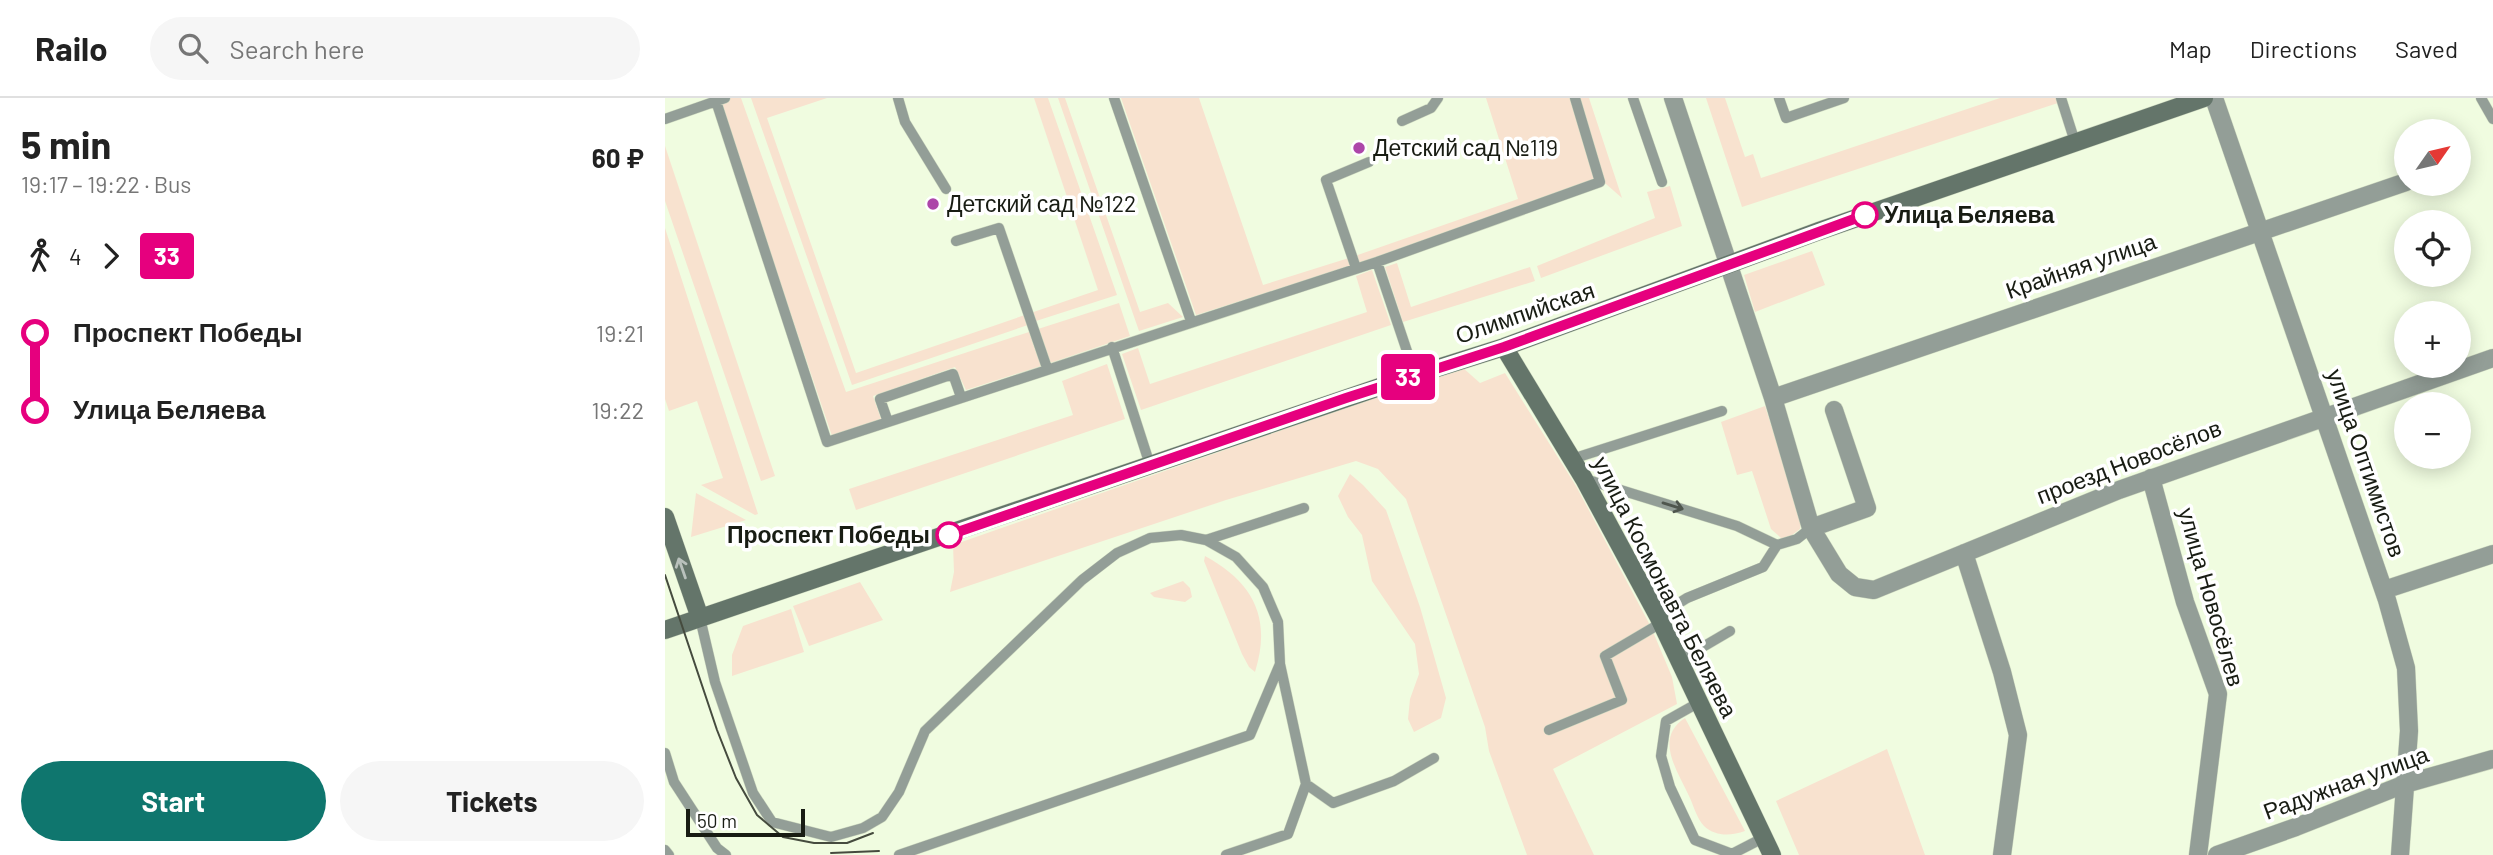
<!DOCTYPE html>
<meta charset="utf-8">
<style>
body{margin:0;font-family:Barlow,sans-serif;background:#f6f6f6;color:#222;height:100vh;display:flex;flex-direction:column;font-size:26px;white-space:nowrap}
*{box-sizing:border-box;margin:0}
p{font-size:23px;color:#767676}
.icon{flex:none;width:38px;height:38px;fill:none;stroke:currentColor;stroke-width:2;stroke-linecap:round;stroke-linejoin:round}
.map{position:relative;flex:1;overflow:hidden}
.sheet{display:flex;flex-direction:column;background:#fff;width:665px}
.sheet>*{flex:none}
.badge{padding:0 14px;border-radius:5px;font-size:24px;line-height:46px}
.needle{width:46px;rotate:56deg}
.fabs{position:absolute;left:1729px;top:21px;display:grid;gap:14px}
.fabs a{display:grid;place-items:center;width:77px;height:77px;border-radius:50%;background:#fff;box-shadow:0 4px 18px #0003;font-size:35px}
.scale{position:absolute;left:21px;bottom:18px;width:119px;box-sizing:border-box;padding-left:7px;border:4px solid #181c13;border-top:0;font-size:19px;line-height:24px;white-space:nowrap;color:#181c13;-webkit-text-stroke:5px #fff;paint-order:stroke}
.map>.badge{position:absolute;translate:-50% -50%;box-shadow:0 0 0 4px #fff}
.legs{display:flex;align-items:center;gap:10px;height:77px;padding:0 21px;font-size:23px}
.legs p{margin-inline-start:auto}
.summary{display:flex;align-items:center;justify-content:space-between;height:119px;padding:0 21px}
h1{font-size:38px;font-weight:700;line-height:52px}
.cta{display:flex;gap:14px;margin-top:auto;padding:14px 21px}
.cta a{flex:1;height:80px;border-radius:42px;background:#0f766e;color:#fff;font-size:28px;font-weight:700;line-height:80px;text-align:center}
.cta a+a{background:#f6f6f6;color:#222}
ul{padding:0 21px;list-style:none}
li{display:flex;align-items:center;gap:24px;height:77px;font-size:26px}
li i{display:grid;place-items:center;width:10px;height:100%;margin:0 9px;background:currentColor}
li i::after{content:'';width:18px;height:18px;margin:-9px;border:5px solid;border-radius:50%;background:#fff}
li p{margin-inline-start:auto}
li:first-child i{background:linear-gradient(#0000 50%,currentColor 0)}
li:last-child i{background:linear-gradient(currentColor 50%,#0000 0)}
header{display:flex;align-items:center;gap:42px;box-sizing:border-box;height:98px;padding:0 35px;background:#fff;border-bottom:2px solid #e0e0e0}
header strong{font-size:33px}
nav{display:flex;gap:38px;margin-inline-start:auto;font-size:24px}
.search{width:490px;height:63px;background:#f6f6f6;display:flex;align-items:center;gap:18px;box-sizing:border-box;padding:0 24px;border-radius:38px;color:#767676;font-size:26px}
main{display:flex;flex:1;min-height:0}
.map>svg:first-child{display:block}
.green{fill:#f8e2cf}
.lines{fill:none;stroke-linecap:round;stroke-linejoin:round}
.lane-casing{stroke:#cdd8bf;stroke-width:11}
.street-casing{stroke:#cdd8bf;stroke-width:19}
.secondary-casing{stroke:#cdd8bf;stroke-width:19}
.lane{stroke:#939e97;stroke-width:10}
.street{stroke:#939e97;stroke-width:18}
.secondary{stroke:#64756a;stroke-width:18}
.tram{stroke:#454b3e;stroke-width:2}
.oneway{stroke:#4f564e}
.oneway2{stroke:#b9c1bc}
.line-1-casing{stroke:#fff;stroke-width:16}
.line-1{stroke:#e6007e;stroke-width:10}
.poi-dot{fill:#ad46a9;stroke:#fff;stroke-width:2.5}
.stop-1-dot{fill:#fff;stroke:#e6007e;stroke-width:3.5}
.labels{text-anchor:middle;stroke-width:7;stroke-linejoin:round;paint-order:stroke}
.poi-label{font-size:23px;fill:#181c13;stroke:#fff;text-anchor:start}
.stop-label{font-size:23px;font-weight:bold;fill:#181c13;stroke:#fff;text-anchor:start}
.street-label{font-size:23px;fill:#181c13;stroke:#fff}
</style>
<header>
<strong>Railo</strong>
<div class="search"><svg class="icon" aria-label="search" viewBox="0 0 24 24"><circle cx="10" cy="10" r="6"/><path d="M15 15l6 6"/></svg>Search here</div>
<nav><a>Map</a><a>Directions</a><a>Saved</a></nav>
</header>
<main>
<section class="sheet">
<div class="summary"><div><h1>5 min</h1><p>19:17 – 19:22 · Bus</p></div><b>60 ₽</b></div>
<div class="legs"><svg class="icon" aria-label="walk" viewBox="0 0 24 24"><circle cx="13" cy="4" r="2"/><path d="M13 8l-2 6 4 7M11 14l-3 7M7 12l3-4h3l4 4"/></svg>4<svg class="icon" aria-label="forward" viewBox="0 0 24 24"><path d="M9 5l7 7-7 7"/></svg><b class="badge" style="background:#e6007e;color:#fff">33</b></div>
<ul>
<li><i style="color:#e6007e"></i><b>Проспект Победы</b><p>19:21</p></li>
<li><i style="color:#e6007e"></i><b>Улица Беляева</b><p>19:22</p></li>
</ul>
<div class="cta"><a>Start</a><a>Tickets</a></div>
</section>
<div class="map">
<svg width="1828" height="757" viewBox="0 0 1828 757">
<rect width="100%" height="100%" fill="#f0fce0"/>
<path class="green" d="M53 0H76L181 294 364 234 376 268 301 292 290 269 208 298 216 321 167 338Z
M86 0H162L102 20 191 275 433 192 369 0H383L452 197 371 223 363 218V227L187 287Z
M393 0H400L475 214 503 205 518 219 474 233Z
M456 0H534L598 187 687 159 853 101 821 0H924L957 100 941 86 929 82 686 168 531 217Z
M1041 0H1060L1080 59 1088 56 1096 80 1335 0H1394L1396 4 1077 109Z
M0 48 110 378 96 383 0 103Z
M1005 88 1017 128 876 180 872 168 990 120 982 94Z
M0 130 93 416 90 417 36 387 58 380 32 303 4 313 0 301Z
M1147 153 1160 187 1090 214 1079 177Z
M732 165 746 209 865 169 870 183 738 224 720 169Z
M707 172 726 227 476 312 457 256 473 250 485 286 702 214 691 178Z
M454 205 465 238 385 265 373 231Z
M442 266 460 321 191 412 184 391 408 317 397 283Z
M797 269 815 285 840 275 911 388 986 529 1007 579 1012 606 888 671 929 757H862L824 653 820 629 741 401 713 371 691 363 561 402 285 494 289 474 288 447Z
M1100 308 1136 421 1135 431 1123 440H1116L1106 431 1087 373 1072 377 1056 324Z
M685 376 698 387 721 412 755 509 781 600 776 620 749 634 743 621 745 601 754 576 750 546 707 483 697 437 683 419 673 398Z
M31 395 81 422 26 439Z
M540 458C588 484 607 520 590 574L584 569 577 556 539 463Z
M518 483 525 490 527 499 520 504 489 499 485 495Z
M195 484 218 522 144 548 128 508Z
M126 511 139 554 67 578V557L78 528Z
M1020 620 1080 733C1066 738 1051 739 1039 728 1032 721 1028 706 1024 698 1012 672 989 640 1020 620Z
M1222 651 1260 757H1134L1111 703Z"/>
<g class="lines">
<g class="lane-casing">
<path id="lane" d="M50 0 162 344 712 164 935 84 910 0
M233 0 240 24 281 91
M449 0 526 223
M968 0 997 84
M1114 0 1121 20 1179 0
M1396 0 1410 44
M1816 0 1828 21
M0 21 60 0
M737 23 766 10 773 0
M291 143 334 130 382 270
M712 164 750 277
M691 170 661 82 704 64
M447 249 485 367
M223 324 215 301 288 276 296 299
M907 361 1057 313
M920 381 1072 428 1112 447 1132 441 1146 430
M541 442 639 410
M993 518 1022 500 1098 469 1112 447
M35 520 50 584 88 695 107 724 166 739 198 730 217 719 234 694 260 633 417 482 452 455 485 440 516 437 541 442 571 459 598 489 613 524 615 566 585 637 234 757
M1010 554 1024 557 1065 533
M1033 605 1001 623 996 658 1005 689 1030 742 1067 756 1098 740
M884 632 957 602 940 558 996 525
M0 655 9 684 52 750 61 757
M641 686 668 705 729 683 769 660
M0 752 4 757
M561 757 623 736 641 686 615 566"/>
</g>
<g class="street-casing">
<path id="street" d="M1008 0 1108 300 1146 430 1174 476 1190 489 1209 492 1454 392 1828 260
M1549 0 1722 502 1741 570 1744 633 1735 757
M1108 300 1741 84
M1486 380 1520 504 1553 596 1533 757
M1146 430 1202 410 1169 312
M1299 455 1337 574 1353 637 1337 757
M1719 492 1828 456
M1552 757 1631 729 1740 686 1828 661"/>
</g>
<g class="secondary-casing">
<path id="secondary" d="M839 249 919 381 993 518 1107 757
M0 419 35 520
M0 532 750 277 839 249 1154 133 1539 0"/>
</g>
<use href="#lane" class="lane"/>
<use href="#street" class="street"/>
<use href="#secondary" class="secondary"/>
<path class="tram" d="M0 477 52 632 71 680 92 717 118 739 149 745H182L208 735
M166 755 214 753"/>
</g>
<defs><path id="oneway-shaft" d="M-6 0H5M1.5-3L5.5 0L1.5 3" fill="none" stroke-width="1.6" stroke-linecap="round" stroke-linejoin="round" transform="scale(1.75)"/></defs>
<use class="oneway" href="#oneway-shaft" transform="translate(1008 408) rotate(17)"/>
<use class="oneway2" href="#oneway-shaft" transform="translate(17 470) rotate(-109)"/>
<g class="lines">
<g class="line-1-casing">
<path id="line-1" d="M284 437 681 300 839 249 1200 117"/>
</g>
<use href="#line-1" class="line-1"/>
</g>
<g class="poi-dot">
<circle cx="694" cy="50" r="7"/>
<circle cx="268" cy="106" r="7"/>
</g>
<g class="stop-1-dot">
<circle cx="1200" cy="117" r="12"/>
<circle cx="284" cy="437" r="12"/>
</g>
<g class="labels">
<g class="poi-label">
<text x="708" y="58">Детский сад №119</text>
<text x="282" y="114">Детский сад №122</text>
</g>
<g class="stop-label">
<text x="1219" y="125">Улица Беляева</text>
<text x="265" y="445" text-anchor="end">Проспект Победы</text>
</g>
<g class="street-label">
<text transform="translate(1416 168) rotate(-19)" y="8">Крайняя улица</text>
<text transform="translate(860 215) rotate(-19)" y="8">Олимпийская</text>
<text transform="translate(1464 364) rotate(-21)" y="8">проезд Новосёлов</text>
<text transform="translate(1701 365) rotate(71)" y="8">улица Оптимистов</text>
<text transform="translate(1000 489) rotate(63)" y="8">улица Космонавта Беляева</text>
<text transform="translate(1546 499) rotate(74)" y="8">улица Новосёлев</text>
<text transform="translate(1681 685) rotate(-20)" y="8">Радужная улица</text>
</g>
</g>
</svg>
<div class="fabs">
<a><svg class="needle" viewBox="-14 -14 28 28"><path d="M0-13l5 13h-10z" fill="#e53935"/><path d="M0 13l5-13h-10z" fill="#767676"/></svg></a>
<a><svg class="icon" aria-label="locate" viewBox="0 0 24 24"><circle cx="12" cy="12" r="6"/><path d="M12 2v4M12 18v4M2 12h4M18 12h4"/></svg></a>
<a>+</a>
<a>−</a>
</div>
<div class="scale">50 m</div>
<b class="badge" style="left:743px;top:279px;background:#e6007e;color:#fff">33</b>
</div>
</main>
